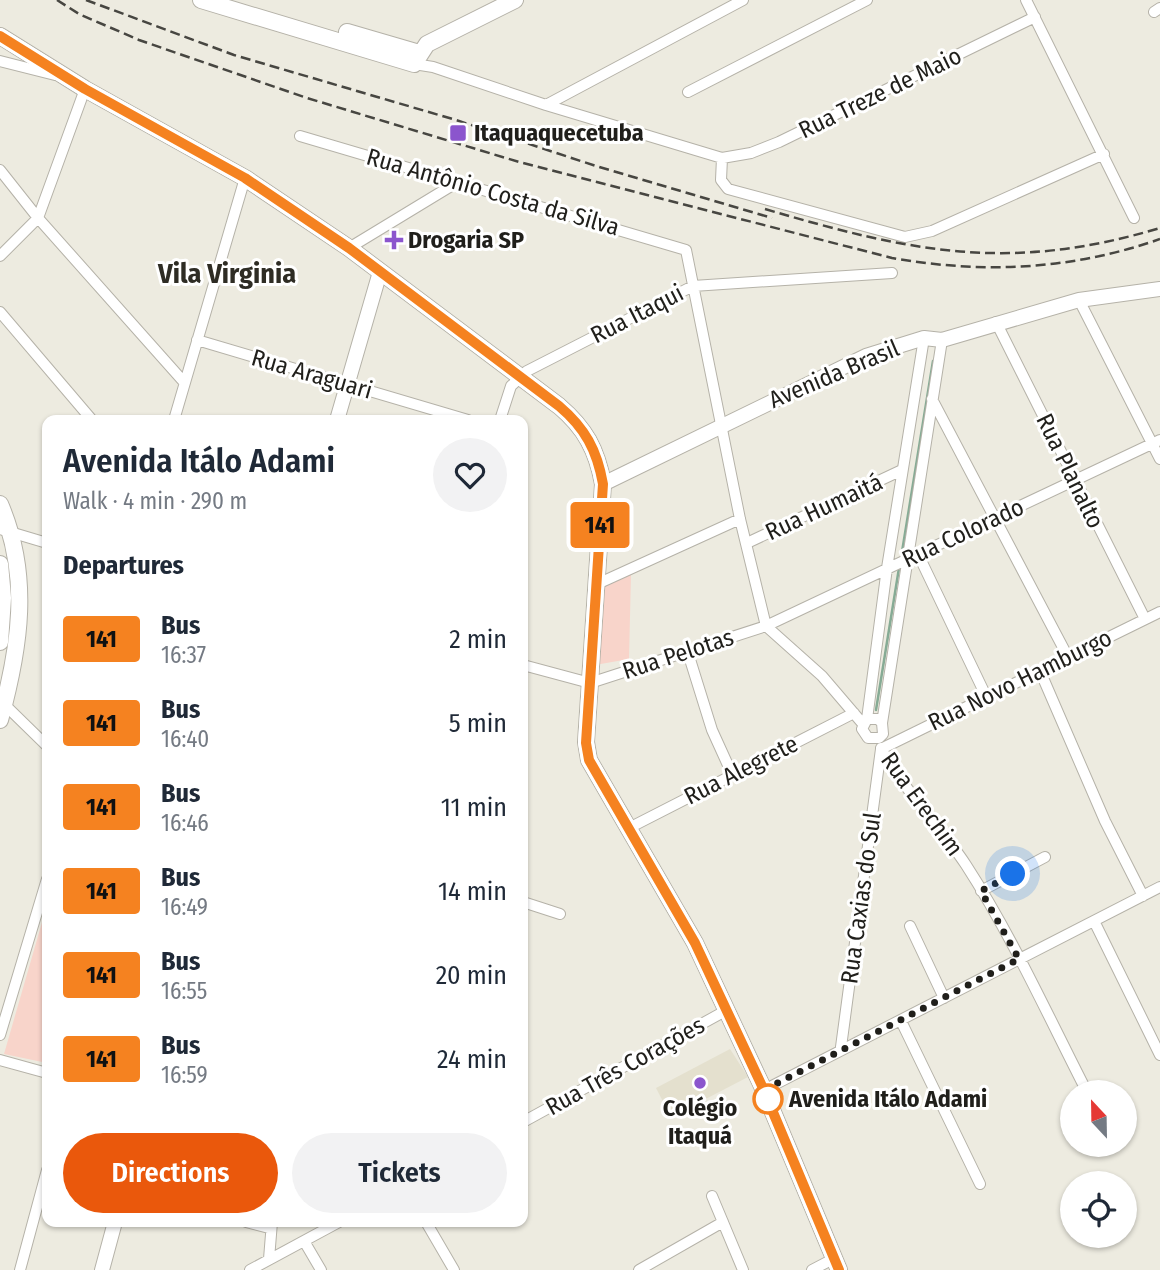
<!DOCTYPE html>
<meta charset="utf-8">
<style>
body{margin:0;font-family:"Fira Sans Condensed",sans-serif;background:#f2f2f3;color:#1f2937;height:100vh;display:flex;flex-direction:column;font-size:26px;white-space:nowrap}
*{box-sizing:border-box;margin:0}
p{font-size:23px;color:#747a83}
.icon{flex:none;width:38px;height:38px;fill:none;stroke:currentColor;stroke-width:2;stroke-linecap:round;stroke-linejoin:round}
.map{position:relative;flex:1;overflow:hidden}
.drawer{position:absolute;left:42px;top:415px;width:486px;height:812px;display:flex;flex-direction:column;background:#fff;border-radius:14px;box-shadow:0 2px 5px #0004}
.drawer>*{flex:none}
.badge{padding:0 14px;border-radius:5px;font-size:24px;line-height:46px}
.needle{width:46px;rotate:338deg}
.buttons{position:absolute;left:1060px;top:1080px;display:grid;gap:14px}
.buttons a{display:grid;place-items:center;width:77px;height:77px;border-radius:50%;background:#fff;box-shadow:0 2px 5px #0004;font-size:35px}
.you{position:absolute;width:35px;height:35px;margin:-18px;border:5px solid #fff;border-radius:50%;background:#1a73e8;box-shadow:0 0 0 10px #1a73e833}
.map>.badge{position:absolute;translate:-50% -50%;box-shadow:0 0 0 4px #fff}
h2{padding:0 21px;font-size:26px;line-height:63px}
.round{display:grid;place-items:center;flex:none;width:74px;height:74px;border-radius:37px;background:#f2f2f3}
.headline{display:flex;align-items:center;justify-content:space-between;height:119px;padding:0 21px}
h1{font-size:33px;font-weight:600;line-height:52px}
.action{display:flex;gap:14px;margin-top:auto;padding:14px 21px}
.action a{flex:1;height:80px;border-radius:42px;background:#ea580c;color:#fff;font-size:28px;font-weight:600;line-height:80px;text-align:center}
.action a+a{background:#f2f2f3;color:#1f2937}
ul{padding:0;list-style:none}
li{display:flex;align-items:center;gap:21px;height:84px;padding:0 21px}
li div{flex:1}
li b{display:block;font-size:26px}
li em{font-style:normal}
li .badge{min-width:77px;font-weight:700;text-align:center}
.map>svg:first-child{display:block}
.built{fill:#e4e0ce}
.green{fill:#f8d4ca}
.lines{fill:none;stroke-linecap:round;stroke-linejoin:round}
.stream{stroke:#86ab95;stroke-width:2.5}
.minor-casing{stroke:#b5b2a8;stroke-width:12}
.tertiary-casing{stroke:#b5b2a8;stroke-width:16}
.secondary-casing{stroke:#b5b2a8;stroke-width:18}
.minor{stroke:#fff;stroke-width:10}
.tertiary{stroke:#fff;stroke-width:14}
.secondary{stroke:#fff;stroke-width:16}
.rail{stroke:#474641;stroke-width:2.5;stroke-dasharray:10 5;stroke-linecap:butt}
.line-casing{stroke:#fff;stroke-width:16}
.line{stroke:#f58220;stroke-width:10}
.walk{stroke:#201f1b;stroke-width:7;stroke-dasharray:0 12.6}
.poi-dot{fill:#8b55cd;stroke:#fff;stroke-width:2.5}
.stop-dot{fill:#fff;stroke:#f58220;stroke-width:3.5}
.labels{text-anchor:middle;stroke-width:6;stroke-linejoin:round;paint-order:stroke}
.street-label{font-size:24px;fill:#201f1b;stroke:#fff}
.poi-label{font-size:24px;font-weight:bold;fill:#201f1b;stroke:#fff;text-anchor:start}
.stop-label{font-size:24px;font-weight:bold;fill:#201f1b;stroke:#fff;text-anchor:start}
.quarter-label{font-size:28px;font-weight:bold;fill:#2e2c24;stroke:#fff}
</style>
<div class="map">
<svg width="1160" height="1270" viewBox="0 0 1160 1270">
<rect width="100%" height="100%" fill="#edebe0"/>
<path class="built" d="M730 1049 748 1077 671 1117 656 1088Z"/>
<path class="green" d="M631 574 629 659 595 665 599 589Z
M47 905V1063L4 1054Z"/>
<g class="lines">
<path class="stream" d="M901 558 933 361
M876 710 899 568"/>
<g class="minor-casing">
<path id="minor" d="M1026 0 1134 218
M1154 12 1160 8
M0 61 55 75
M414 64 433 67 546 105 722 158 751 153 779 142 1035 17
M688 92 867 0
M546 105 743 0
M300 136 686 250 740 519 766 626 822 676 863 724
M722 158 721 180 728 189 905 237 932 231 1104 154
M0 170 38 218 183 381
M349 248 456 183
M0 256 38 218 85 89
M1079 300 1160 459
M0 312 92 420
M996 322 1145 619
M197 340 468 420
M932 399 1068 657
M174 420 245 178
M500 420 511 386 527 371 693 286 892 273
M0 529 47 543
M747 543 902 470
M918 554 986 696
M595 585 740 519
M688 653 712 730 732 774
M523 665 590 683 766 626 1160 440
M1040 671 1105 821 1143 896
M2 702 47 746
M867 719H878L882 723 883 734 879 738H868L862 729 867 719 887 568 924 338
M882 723 942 340
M881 748C904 791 939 824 966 865 1012 936 1048 1016 1087 1092
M629 828 854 713
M981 891 1045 857
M523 902 560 914
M1094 921 1160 1055
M910 926 944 998
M901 1021 980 1184
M0 1035 47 879
M841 1047 881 749 1160 612
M0 1060 47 1073
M764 1090 1160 887
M523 1122 727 1010
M712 1196 743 1270
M246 1222 269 1228
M426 1222 454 1270
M304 1241 321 1270
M269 1259 272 1222
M20 1270 47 1170
M250 1270 339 1222
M639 1270 723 1222
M812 1270 835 1258"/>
</g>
<g class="tertiary-casing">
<path id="tertiary" d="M337 420 380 272
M603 484 866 356 924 338 942 340 1079 300 1160 289
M102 1270 115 1222"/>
</g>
<g class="secondary-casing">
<path id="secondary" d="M201 0 414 64 427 44 515 0
M347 32 419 53
M0 36 85 89 245 178 349 248 559 406C585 428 597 450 603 484L586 742 589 760 695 943 762 1086 839 1270
M0 504C31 576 20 647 0 720
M0 564 3 598 0 642"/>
</g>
<use href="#minor" class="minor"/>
<use href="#tertiary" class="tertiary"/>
<use href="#secondary" class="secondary"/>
<path class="rail" d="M57 0 79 14 139 40 307 98 519 162 892 258C983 274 1072 270 1160 239
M86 0 234 55 456 120 596 166 772 218
M765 209C911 252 1010 273 1160 228"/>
</g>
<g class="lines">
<g class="line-casing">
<path id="line" d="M0 36 85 89 245 178 349 248 559 406C585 428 597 450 603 484L586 743 589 760 695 943 762 1086 839 1270"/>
</g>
<use href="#line" class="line"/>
<path class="walk" d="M768 1099 764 1090 1019 959 981 891 1013 874"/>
</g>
<g class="poi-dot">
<rect x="449" y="124" width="18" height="18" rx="3.5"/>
<path d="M390.5 229.5h7v7h7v7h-7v7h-7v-7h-7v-7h7z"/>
<circle cx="700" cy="1083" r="7"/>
</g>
<circle class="stop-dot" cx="768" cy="1099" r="14"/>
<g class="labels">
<g class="street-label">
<text transform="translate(880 93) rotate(-26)" y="8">Rua Treze de Maio</text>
<text transform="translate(493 192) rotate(16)" y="8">Rua Antônio Costa da Silva</text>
<text transform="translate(637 314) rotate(-27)" y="8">Rua Itaqui</text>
<text transform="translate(312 374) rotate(16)" y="8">Rua Araguari</text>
<text transform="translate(834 374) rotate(-23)" y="8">Avenida Brasil</text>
<text transform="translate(1070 471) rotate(64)" y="8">Rua Planalto</text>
<text transform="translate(824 507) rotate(-25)" y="8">Rua Humaitá</text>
<text transform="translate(963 533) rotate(-25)" y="8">Rua Colorado</text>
<text transform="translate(678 654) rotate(-18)" y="8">Rua Pelotas</text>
<text transform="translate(1020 680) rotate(-26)" y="8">Rua Novo Hamburgo</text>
<text transform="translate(741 770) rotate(-27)" y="8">Rua Alegrete</text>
<text transform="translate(922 804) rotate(54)" y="8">Rua Erechim</text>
<text transform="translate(861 898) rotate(-82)" y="8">Rua Caxias do Sul</text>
<text transform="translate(625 1066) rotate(-29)" y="8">Rua Três Corações</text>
</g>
<g class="poi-label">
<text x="474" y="141">Itaquaquecetuba</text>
<text x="408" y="248">Drogaria SP</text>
<text x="700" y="1116" text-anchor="middle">Colégio<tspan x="700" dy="28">Itaquá</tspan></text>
</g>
<g class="stop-label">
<text x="789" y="1107">Avenida Itálo Adami</text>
</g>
<g class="quarter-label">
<text x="227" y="283">Vila Virginia</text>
</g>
</g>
</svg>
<div class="buttons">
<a><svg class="needle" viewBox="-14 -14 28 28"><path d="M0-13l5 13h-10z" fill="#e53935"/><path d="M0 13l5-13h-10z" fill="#747a83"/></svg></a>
<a><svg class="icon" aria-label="locate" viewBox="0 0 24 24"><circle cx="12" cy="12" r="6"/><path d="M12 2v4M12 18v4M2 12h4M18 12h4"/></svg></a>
</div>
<div class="you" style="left:1013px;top:874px"></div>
<b class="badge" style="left:600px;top:525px;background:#f58220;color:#111">141</b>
<section class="drawer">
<div class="headline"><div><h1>Avenida Itálo Adami</h1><p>Walk · 4 min · 290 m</p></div><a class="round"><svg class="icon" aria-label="heart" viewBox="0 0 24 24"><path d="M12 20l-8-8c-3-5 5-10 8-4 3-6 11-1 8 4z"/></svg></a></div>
<h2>Departures</h2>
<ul>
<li><span class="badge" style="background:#f58220;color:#111">141</span><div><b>Bus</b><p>16:37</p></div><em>2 min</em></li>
<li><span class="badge" style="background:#f58220;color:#111">141</span><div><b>Bus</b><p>16:40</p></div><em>5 min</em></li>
<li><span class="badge" style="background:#f58220;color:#111">141</span><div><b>Bus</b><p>16:46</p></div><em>11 min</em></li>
<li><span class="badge" style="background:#f58220;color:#111">141</span><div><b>Bus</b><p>16:49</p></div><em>14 min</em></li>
<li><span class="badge" style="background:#f58220;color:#111">141</span><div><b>Bus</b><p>16:55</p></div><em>20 min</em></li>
<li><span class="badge" style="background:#f58220;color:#111">141</span><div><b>Bus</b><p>16:59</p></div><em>24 min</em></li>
</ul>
<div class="action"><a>Directions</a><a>Tickets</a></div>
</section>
</div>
